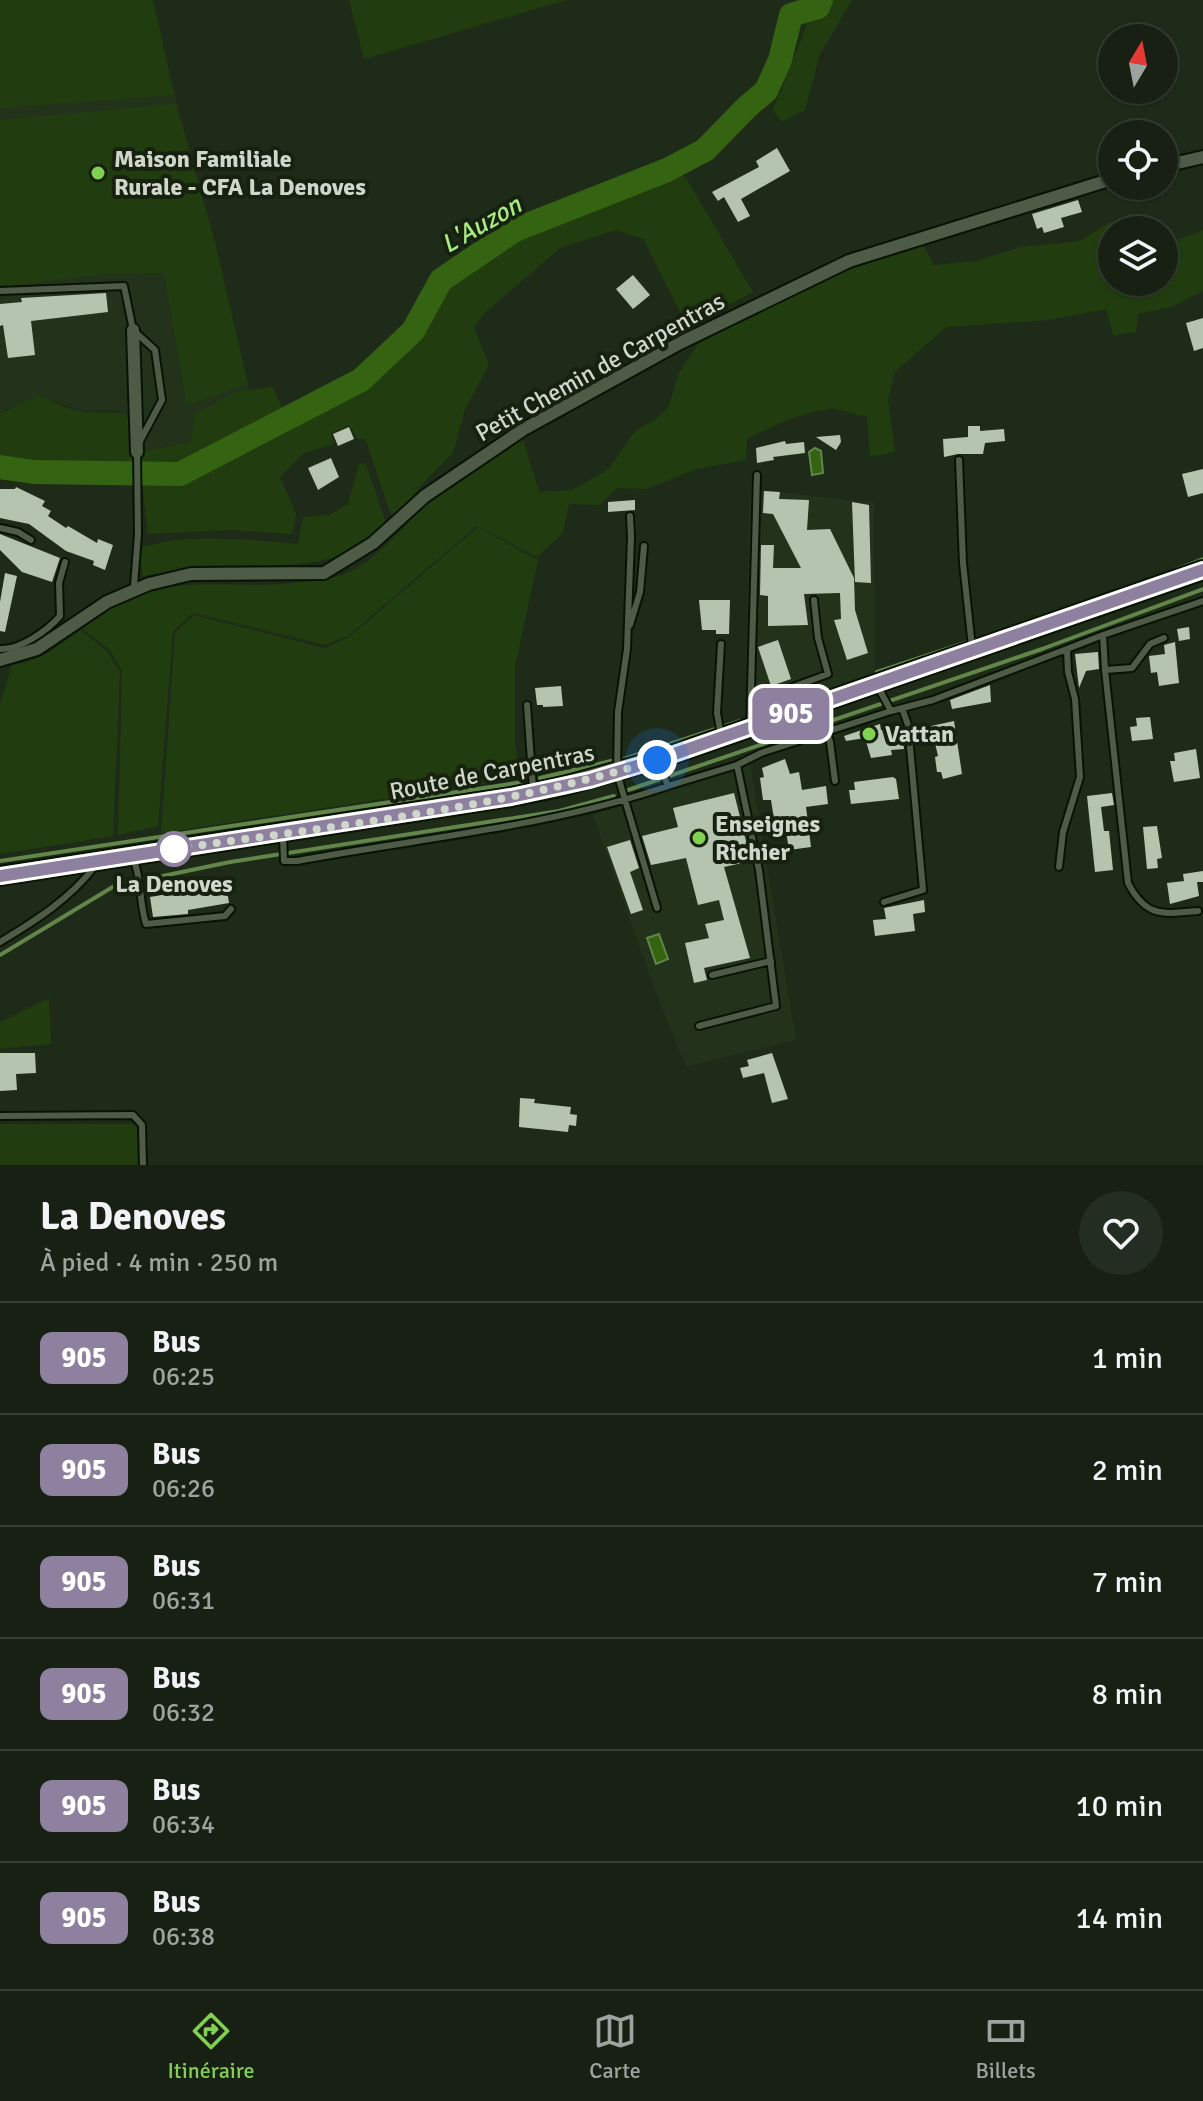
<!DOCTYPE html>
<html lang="fr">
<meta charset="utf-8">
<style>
body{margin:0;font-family:Signika,sans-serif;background:#242d21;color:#f1f3f6;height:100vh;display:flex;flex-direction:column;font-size:30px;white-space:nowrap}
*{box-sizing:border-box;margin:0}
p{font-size:26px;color:#9ea3a0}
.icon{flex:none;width:44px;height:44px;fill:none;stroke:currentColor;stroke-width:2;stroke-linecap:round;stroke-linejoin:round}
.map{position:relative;height:1165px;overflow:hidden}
.side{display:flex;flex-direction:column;background:#172013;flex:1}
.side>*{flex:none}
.badge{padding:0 16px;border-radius:12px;font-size:28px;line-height:52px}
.needle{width:52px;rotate:10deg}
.fabs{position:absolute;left:1098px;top:24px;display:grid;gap:16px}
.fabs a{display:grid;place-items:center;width:80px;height:80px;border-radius:50%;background:#172013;box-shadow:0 2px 6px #0004,0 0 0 2px #363e33;font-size:40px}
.you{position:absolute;width:40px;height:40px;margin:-20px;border:6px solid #fff;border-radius:50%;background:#1a73e8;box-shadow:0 0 0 12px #1a73e833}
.map>.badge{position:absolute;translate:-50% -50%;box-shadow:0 0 0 4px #fff}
.round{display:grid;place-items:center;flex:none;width:84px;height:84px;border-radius:42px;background:#242d21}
.overview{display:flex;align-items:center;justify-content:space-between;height:136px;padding:0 40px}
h1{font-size:38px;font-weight:800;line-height:60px}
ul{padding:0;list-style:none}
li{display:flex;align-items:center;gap:24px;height:112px;padding:0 40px;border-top:2px solid #363e33}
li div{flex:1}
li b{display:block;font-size:30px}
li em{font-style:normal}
li .badge{min-width:88px;font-weight:700;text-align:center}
.tab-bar{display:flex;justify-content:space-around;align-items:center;height:112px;border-top:2px solid #363e33;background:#172013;font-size:22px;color:#9ea3a0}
.tab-bar a{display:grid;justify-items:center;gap:4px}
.tab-bar .selected{color:#81d050}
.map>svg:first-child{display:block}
.built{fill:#23331b}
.green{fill:#213d0f}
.water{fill:#346311;stroke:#628649;stroke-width:2}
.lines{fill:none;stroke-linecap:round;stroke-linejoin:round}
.stream{stroke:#628649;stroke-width:4}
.river{stroke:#346311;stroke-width:24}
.building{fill:#b5c4ae}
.lane-casing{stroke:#091304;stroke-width:10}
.street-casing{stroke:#091304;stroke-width:16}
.secondary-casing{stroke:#091304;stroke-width:22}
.lane{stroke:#4e5b47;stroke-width:6}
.street{stroke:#4e5b47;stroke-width:12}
.secondary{stroke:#4e5b47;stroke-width:18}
.line-casing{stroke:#fff;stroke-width:18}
.line{stroke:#8e81a0;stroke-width:12}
.walk{stroke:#cfd7cb;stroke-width:8;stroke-dasharray:0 14.4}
.poi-dot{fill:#81d050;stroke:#162110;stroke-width:3}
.stop-dot{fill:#fff;stroke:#8e81a0;stroke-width:4}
.labels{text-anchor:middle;stroke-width:8;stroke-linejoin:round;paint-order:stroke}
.poi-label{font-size:24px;font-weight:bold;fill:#cfd7cb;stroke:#162110;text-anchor:start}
.street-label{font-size:24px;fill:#cfd7cb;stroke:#162110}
.stop-label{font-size:24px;font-weight:bold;fill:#cfd7cb;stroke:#162110}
.water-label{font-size:26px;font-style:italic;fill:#a8eb83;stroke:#162110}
</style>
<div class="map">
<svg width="1203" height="1165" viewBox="0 0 1203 1165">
<rect width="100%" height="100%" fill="#1f2b19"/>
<path class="built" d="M0 0H153L177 104 215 242 249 390 191 442 144 451 119 411 79 410 39 395 0 413Z
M750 489 874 503 875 674 745 721Z
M750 764 796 1040 686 1067 656 993 593 815Z"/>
<path class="green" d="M0 0H153L174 95 0 108Z
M349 0H567L364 59Z
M817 0H852L820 54 805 110 782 122 773 110Z
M176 104 215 242 248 384 187 405 164 273 104 274 10 286 0 285V120Z
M676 169 686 178 753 292 688 327 643 239 616 230 560 248 487 311 474 327 489 365 465 409 453 453 422 484 393 521 366 440 357 438 349 425 331 433 334 444 304 453 280 477 296 514 292 534 230 530 148 534 142 480 43 477 0 470V414L39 395C52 400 66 409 80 411 122 417 129 399 144 451L191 442 195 414 239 391 273 387 289 424 365 386 418 336 444 285 519 237Z
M1143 220V230H1112V282H1164V245L1203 230V291L1172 307 1138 314 1136 332 1113 335 1106 309 1048 320 946 327 895 372 888 399 895 452 870 457 867 416C854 416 842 408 830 409 801 412 773 426 747 439L746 460 697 469 646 489 617 488 600 505 569 504 563 533 537 557 477 526 348 636 325 645 193 613 173 631 158 826 118 835 122 671 109 649 82 629C159 560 228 596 314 580 324 578 335 578 344 574 373 563 397 533 419 512 451 483 485 460 523 439L539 492 572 490 609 469 635 431 656 419 668 408 679 373 698 344 736 318 844 269 922 243 934 265 977 261 1020 247 1080 241 1110 222Z
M359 463 366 464 387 526C338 577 267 562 204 566 183 568 162 573 142 576L140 548C190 532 247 540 298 544L303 517 329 515 348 504Z
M478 527 538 560 515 666V740L520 778 161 833 175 632 194 615 325 648 349 637Z
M81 630 107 651 120 672 113 836 0 854V704L12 665C39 662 59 645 81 630Z
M49 998 51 1044 0 1049V1022Z
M0 1124H132L137 1128 138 1165H0Z"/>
<path class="water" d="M815 448 821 451 823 473 812 475 809 452Z
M659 934 668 959 656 964 647 938Z"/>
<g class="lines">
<path class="stream" d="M1175 570 1203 559
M877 672 971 641
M782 726 806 718
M624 759 740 721
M540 778 611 761
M628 790 1042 649 1203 589
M0 861 523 782
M0 955 121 882 153 878 230 862 559 811 614 796"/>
<path class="river" d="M0 467 34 472 180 474 361 380 413 331 441 280 515 230 667 170 705 150 747 107 766 91 780 60 791 15 818 7 821 0"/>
</g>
<path class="building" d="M777 148 790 171 741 199 750 216 738 222 724 197 718 201 712 192 759 167 756 161Z
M1078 200 1082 212 1061 218 1064 227 1044 233 1042 227 1037 229 1032 214Z
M633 275 650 295 633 309 616 289Z
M106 293 108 312 31 321 35 355 8 358 3 325 0 326V304L22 302 21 298Z
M1203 318V348L1194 351 1186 323Z
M968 426H980V431L1004 429 1005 441 985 443 983 454H958L944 457 943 439 968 437Z
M349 427 354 439 338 446 333 434Z
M840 435 841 442 836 450 816 437Z
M785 441 786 444 804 442 805 453 773 457 774 460 757 463 756 448Z
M331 458 339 477 318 490 308 468Z
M1203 469V493L1188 497 1182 474Z
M16 487 45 501 42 506 51 511 48 516 66 528 68 526 97 543 98 539 113 545 105 570 93 565 94 561 66 551 29 524 0 518V489H15Z
M764 491 780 492 779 499 809 500 807 530 830 529 854 578 855 610 868 653 847 660 834 620 841 619 840 593 804 594 808 625 768 626V596L760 595 761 545H774L773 568H801L773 514 763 513Z
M635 500V510L608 512V502Z
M852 502 869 505 871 583 855 582Z
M0 534 60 558 52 582 22 572 0 550Z
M5 573 17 576 5 632 0 631V602Z
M699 600H730L729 634H716V630H702Z
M1189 627 1190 639 1179 641 1177 629Z
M778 640 791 679 771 686 758 647Z
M1175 642 1179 683 1159 686 1157 672 1151 673 1149 656 1165 654 1164 645Z
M1098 652 1099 669 1086 671 1079 688 1075 654Z
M990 685 991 702 952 709 950 700Z
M561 686 563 706 543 707V705H537L535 688Z
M1150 717 1153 739 1132 741 1130 727 1137 726 1136 718Z
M954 721 962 774 943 779 941 772H937L935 757 938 756 931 726Z
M880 724 881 730 902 728 904 749 891 750 892 755 871 758 865 738 846 741 844 736Z
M1196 749 1200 778 1174 782 1170 761H1175L1174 753Z
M785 759 790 774 799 772 802 790 826 786 828 804 806 807 811 847 789 850 786 831 776 832 771 800H763L760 778 764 777 762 768Z
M893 777 896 779 899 799 851 804 849 790H855L854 782Z
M734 793 751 861 724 867 750 958 704 968 707 980 694 983 685 943 709 938 705 924 724 920 719 900 698 905 686 858 651 865 642 836 678 827 673 808Z
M1112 793 1114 805 1101 807 1104 831H1109L1113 870 1095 872 1087 796Z
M1157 826 1162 858 1157 859 1158 868 1147 869 1143 827Z
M630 840 639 868 630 872 643 910 631 914 607 847Z
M1203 871V882H1197L1199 896 1170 904 1167 883 1184 881 1183 874Z
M226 884 229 903 188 910V914L153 917 150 897Z
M924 900 925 912 913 914 915 931 875 936 873 920 886 919 884 908Z
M0 1053H35L36 1073 16 1074 17 1090 0 1091Z
M772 1053 788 1099 772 1103 764 1073 743 1078 740 1068 749 1066 747 1060Z
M520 1098 535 1099 534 1103 571 1107 570 1114 577 1115 576 1126 569 1125 568 1132 519 1127Z"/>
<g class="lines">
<g class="lane-casing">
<path id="lane" d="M0 291 124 286 133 330 155 350 162 400 140 441
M959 460 963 563 972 647
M630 516 631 537 627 649 618 712 617 773 657 908
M0 528 18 532 31 540
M134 586 138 534 137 452
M630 625 640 592 644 546
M0 649C20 650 47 631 60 616L59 583 65 562
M1105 670 1132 668 1150 644 1164 638
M878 687 891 711 933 700 1067 649
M527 705 533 789
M819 707 830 742 835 781
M785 711 779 692 828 674 818 638 814 600
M750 724 757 475
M721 735 717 713 721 644
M659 763 668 786 737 765 759 870 776 1006 699 1026
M737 765 761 753 891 711
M283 837 284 861H297C420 838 549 827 668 786
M133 858C142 879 139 902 146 924L225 916 231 909
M1059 867 1063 832 1080 777 1075 699 1068 672 1067 649 1103 635
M884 902 923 890 908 725 902 708
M1198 911C1163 914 1146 918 1128 883L1105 670 1103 635 1203 601
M0 942C35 921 70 899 95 866
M712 975 771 961
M0 1116 133 1115 142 1125 143 1165"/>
</g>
<g class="street-casing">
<path id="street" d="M1164 166 1203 157
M133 330 137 452
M0 660 37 649 107 602 149 584 191 574 324 573 373 543 425 496 524 429 680 343 849 261 1112 179"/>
</g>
<g class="secondary-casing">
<path id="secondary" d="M0 876 511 797 564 786 657 760 1203 570"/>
</g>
<use href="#lane" class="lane"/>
<use href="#street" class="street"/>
<use href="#secondary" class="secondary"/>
</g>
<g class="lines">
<g class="line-casing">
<path id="line" d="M0 876 511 797 590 780 657 760 1203 570"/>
</g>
<use href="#line" class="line"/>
<path class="walk" d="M174 849C336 826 501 808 657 760"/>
</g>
<g class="poi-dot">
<circle cx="98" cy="173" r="8"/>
<circle cx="869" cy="734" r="8"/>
<circle cx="699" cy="838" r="8"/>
</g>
<circle class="stop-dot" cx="174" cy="849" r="16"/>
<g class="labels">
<g class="poi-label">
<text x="114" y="167">Maison Familiale<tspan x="114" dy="28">Rurale - CFA La Denoves</tspan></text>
<text x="885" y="742">Vattan</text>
<text x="715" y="832">Enseignes<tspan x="715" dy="28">Richier</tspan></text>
</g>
<g class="street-label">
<text transform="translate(600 367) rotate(-29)" y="8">Petit Chemin de Carpentras</text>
<text transform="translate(492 772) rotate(-11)" y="8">Route de Carpentras</text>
</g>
<g class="stop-label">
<text x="174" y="892">La Denoves</text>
</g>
<g class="water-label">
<text transform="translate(481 224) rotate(-30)" y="9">L'Auzon</text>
</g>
</g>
</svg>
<div class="fabs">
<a><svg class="needle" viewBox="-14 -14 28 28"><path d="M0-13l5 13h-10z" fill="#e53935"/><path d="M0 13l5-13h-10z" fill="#9ea3a0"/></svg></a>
<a><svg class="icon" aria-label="locate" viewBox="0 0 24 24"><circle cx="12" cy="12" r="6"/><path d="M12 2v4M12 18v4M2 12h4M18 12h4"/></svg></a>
<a><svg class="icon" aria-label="layers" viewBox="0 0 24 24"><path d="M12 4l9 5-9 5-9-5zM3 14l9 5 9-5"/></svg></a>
</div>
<div class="you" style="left:657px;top:760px"></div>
<b class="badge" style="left:791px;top:714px;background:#8e81a0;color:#fff">905</b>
</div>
<section class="side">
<div class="overview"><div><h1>La Denoves</h1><p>À pied · 4 min · 250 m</p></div><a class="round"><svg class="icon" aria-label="heart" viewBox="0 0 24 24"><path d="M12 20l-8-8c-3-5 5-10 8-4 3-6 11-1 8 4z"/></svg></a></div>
<ul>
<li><span class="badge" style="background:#8e81a0;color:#fff">905</span><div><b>Bus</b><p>06:25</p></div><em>1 min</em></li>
<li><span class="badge" style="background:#8e81a0;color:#fff">905</span><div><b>Bus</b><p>06:26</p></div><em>2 min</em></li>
<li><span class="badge" style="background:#8e81a0;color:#fff">905</span><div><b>Bus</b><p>06:31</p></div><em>7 min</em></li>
<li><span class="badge" style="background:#8e81a0;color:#fff">905</span><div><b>Bus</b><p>06:32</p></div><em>8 min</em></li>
<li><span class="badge" style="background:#8e81a0;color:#fff">905</span><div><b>Bus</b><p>06:34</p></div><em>10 min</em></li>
<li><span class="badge" style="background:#8e81a0;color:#fff">905</span><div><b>Bus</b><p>06:38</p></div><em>14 min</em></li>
</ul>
</section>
<nav class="tab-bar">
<a class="selected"><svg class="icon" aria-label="directions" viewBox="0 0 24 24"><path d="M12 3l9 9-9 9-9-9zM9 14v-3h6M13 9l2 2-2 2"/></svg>Itinéraire</a>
<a><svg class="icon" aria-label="map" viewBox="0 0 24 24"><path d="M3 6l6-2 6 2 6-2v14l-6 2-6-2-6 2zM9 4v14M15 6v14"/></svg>Carte</a>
<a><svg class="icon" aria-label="tickets" viewBox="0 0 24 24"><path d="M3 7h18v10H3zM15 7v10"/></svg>Billets</a>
</nav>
